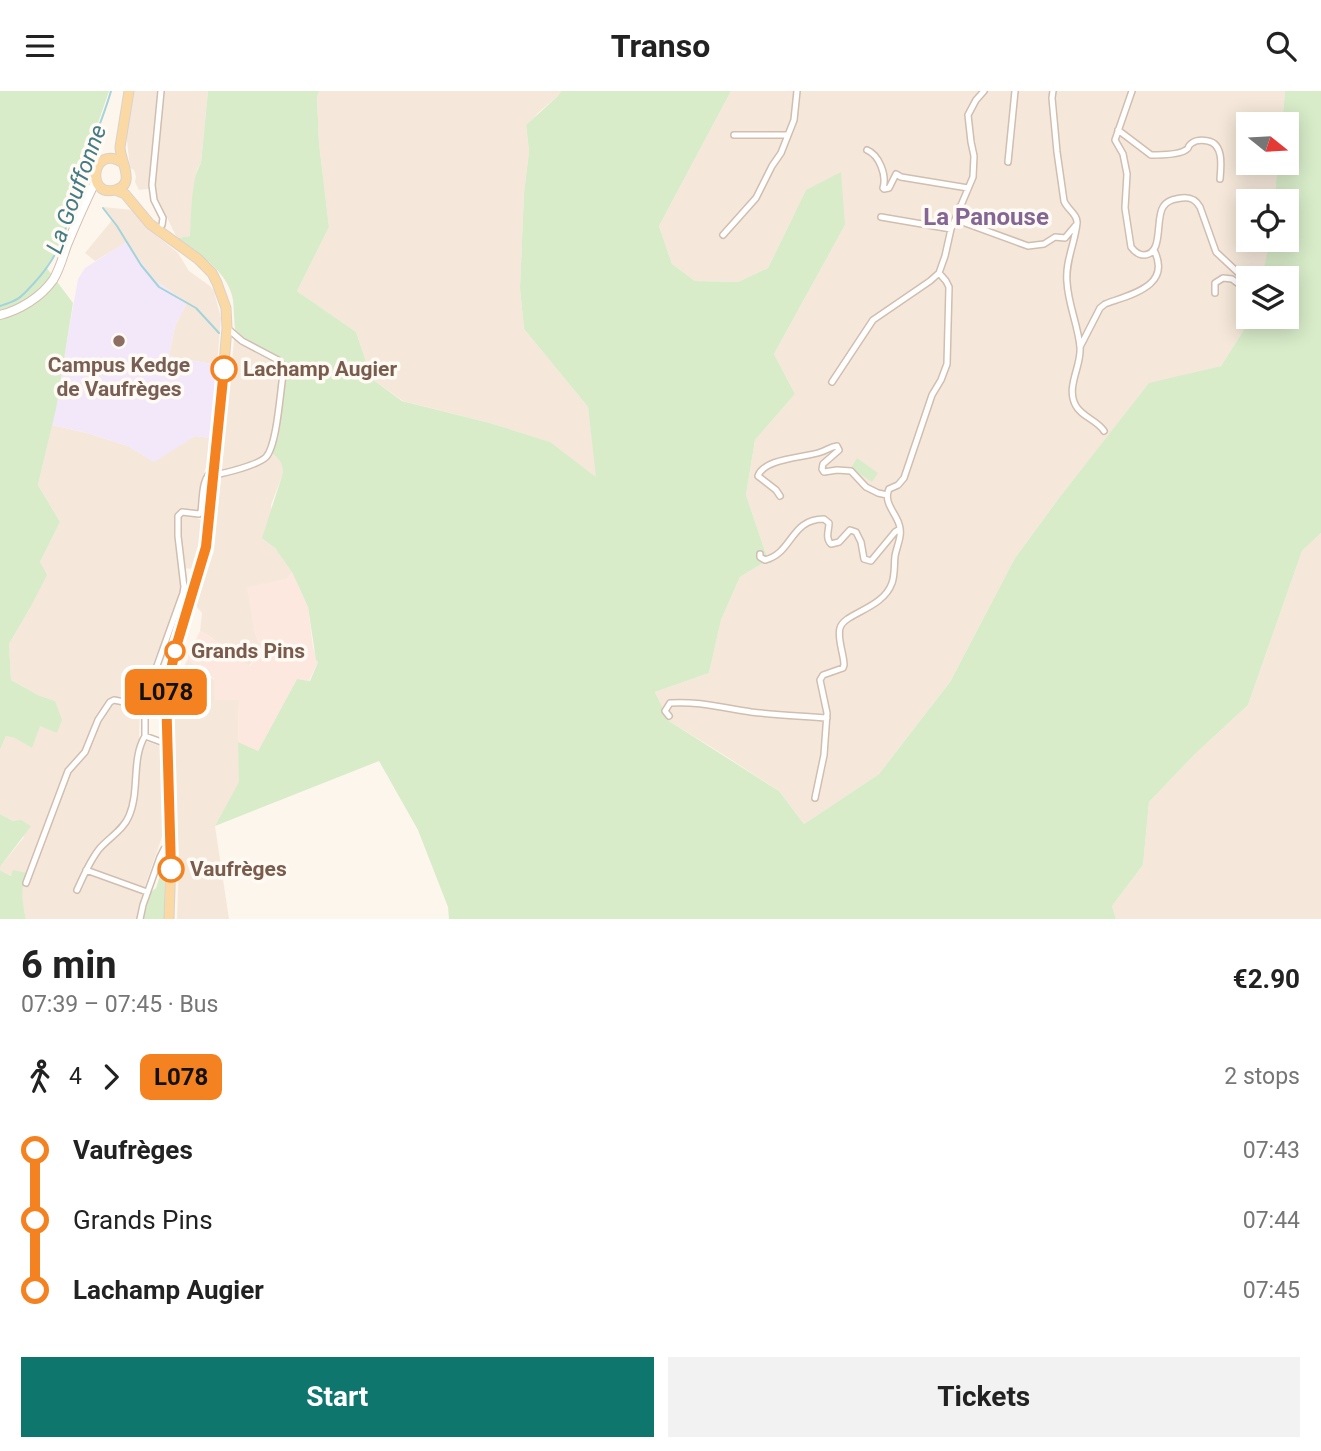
<!DOCTYPE html>
<meta charset="utf-8">
<style>
body{margin:0;font-family:Roboto,sans-serif;background:#f2f2f2;color:#222;height:100vh;display:flex;flex-direction:column;font-size:26px;white-space:nowrap}
*{box-sizing:border-box;margin:0}
p{font-size:23px;color:#767676}
.icon{flex:none;width:38px;height:38px;fill:none;stroke:currentColor;stroke-width:2;stroke-linecap:round;stroke-linejoin:round}
.map{position:relative;height:828px;overflow:hidden}
.sheet{display:flex;flex-direction:column;background:#fff;flex:1}
.sheet>*{flex:none}
.badge{padding:0 14px;border-radius:10px;font-size:24px;line-height:46px}
.needle{width:46px;rotate:108deg}
.fabs{position:absolute;left:1236px;top:21px;display:grid;gap:14px}
.fabs a{display:grid;place-items:center;width:63px;height:63px;border-radius:0px;background:#fff;box-shadow:0 4px 18px #0003;font-size:35px}
.map>.badge{position:absolute;translate:-50% -50%;box-shadow:0 0 0 4px #fff}
.legs{display:flex;align-items:center;gap:10px;height:77px;padding:0 21px;font-size:23px}
.legs p{margin-inline-start:auto}
.headline{display:flex;align-items:center;justify-content:space-between;height:119px;padding:0 21px}
h1{font-size:38px;font-weight:700;line-height:52px}
.button{display:flex;gap:14px;margin-top:auto;padding:14px 21px}
.button a{flex:1;height:80px;border-radius:0px;background:#0f766e;color:#fff;font-size:28px;font-weight:700;line-height:80px;text-align:center}
.button a+a{background:#f2f2f2;color:#222}
ul{padding:0 21px;list-style:none}
li{display:flex;align-items:center;gap:24px;height:70px;font-size:26px}
li i{display:grid;place-items:center;width:10px;height:100%;margin:0 9px;background:currentColor}
li i::after{content:'';width:18px;height:18px;margin:-9px;border:5px solid;border-radius:50%;background:#fff}
li p{margin-inline-start:auto}
li:first-child i{background:linear-gradient(#0000 50%,currentColor 0)}
li:last-child i{background:linear-gradient(currentColor 50%,#0000 0)}
header{display:flex;justify-content:space-between;align-items:center;height:91px;padding:0 21px;background:#fff;font-size:32px;font-weight:700}
.map>svg:first-child{display:block}
.residential{fill:#f5e8da}
.commercial{fill:#fde8e0}
.education{fill:#f3e8fa}
.green{fill:#d8ecc9}
.lines{fill:none;stroke-linecap:round;stroke-linejoin:round}
.stream{stroke:#a5d3da;stroke-width:2}
.street-casing{stroke:#d1beb0;stroke-width:8}
.secondary-casing{stroke:#d6c0b0;stroke-width:10}
.primary-casing{stroke:#dad1cd;stroke-width:11}
.street{stroke:#fff;stroke-width:5}
.secondary{stroke:#fff;stroke-width:8}
.primary{stroke:#fbd9a5;stroke-width:9}
.line-1-casing{stroke:#fff;stroke-width:16}
.line-1{stroke:#f58220;stroke-width:10}
.education-dot{fill:#8d6e63;stroke:#fffaf3;stroke-width:2.5}
.stop-1-dot{fill:#fff;stroke:#f58220;stroke-width:3.5}
.labels{text-anchor:middle;stroke-width:7;stroke-linejoin:round;paint-order:stroke}
.education-label{font-size:21px;font-weight:bold;fill:#785e54;stroke:#fffaf3}
.stop-label{font-size:21px;font-weight:bold;fill:#7a5c4d;stroke:#fffaf3;text-anchor:start}
.water-label{font-size:23px;font-style:italic;fill:#437c86;stroke:#fffaf3}
.quarter-label{font-size:24px;font-weight:bold;fill:#846695;stroke:#fffaf3}
</style>
<header><svg class="icon" aria-label="menu" viewBox="0 0 24 24"><path d="M4 6h16M4 12h16M4 18h16"/></svg>Transo<svg class="icon" aria-label="search" viewBox="0 0 24 24"><circle cx="10" cy="10" r="6"/><path d="M15 15l6 6"/></svg></header>
<div class="map">
<svg width="1321" height="828" viewBox="0 0 1321 828">
<rect width="100%" height="100%" fill="#fdf6ec"/>
<path class="residential" d="M132 0H208L201 72 197 78 192 115 190 145 177 147 156 104 155 97 139 99 135 91 136 86 134 79 130 77 127 50V35Z
M319 0H561L558 5 539 21 526 35 529 60 524 102 520 197 524 238 588 316 597 387 549 351 490 332 403 310 372 288 356 241 297 200 329 136 319 52 317 5Z
M731 0H1285L1282 33H1248V72H1278L1274 110H1248V149H1270V154L1262 187H1248V226H1252L1221 275 1149 293 1059 407 1015 467 950 591 879 683 804 733 779 700 724 664 669 630 655 601 709 582 721 529 740 486 768 469 746 404 755 349 795 303 774 263 845 134 806 99 768 177 738 191 695 190 672 173 659 135Z
M103 116 133 119 150 139 178 162 189 180 210 195 214 200 221 227 217 274 169 265 175 235 187 212 155 189 148 182 127 151 95 170 85 162 113 128Z
M235 238 244 247 282 267 287 279 278 348 272 362 282 371 283 375 282 385 271 414 275 457 293 481 254 538 261 559 249 575 234 567 211 546 200 540 202 522 196 515 214 460Z
M52 334 87 342 128 355 153 370 195 345 210 347 208 369 200 396 198 428 203 429 197 468 193 478 181 477 183 497 138 611 140 618 139 648 160 655 163 729 162 746 144 798 137 828H26L21 808 23 791 0 779V776L24 746 13 730 0 723V659L6 645 15 647 40 635 55 610 38 604 11 589 9 553 30 517 40 471 60 431 38 394Z
M1321 442V828H1116L1112 815 1143 774 1149 711 1195 663 1248 614 1302 460Z
M188 568 239 609 238 651 240 691 215 735 229 828H177L179 770 172 612 176 589Z"/>
<path class="commercial" d="M292 481 308 516 313 556 318 571 309 590 297 588 258 660 238 651 239 609H215L214 588 188 568V565L200 540 211 546 234 567 250 575 261 559 254 538 247 496 286 488Z"/>
<path class="education" d="M126 151 155 189 187 212 175 235 169 265 217 274 210 347 195 345 154 371 128 355 87 342 52 334 78 188 85 177Z"/>
<path class="green" d="M0 0H109L97 35 85 64 74 99 65 139 57 159 46 176 73 212 56 318 38 394 60 431 40 471 47 484 30 517 9 553 11 589 38 604 55 610 62 629 57 642 40 635 32 657 15 647 6 645 0 659Z
M208 0H319L317 6 319 52 329 136 297 200 356 241 372 288 402 310 490 332 550 351 596 386 588 316 524 238 520 197 524 102 529 60 526 34 558 5 561 0H731L659 135 672 173 695 190 738 191 768 177 806 99 841 81 845 134 774 263 795 303 755 349 746 404 768 469 740 486 721 529 709 582 655 601 669 630 779 700 804 733 879 683 950 591 1015 467 1059 407 1149 292 1221 275 1252 226H1286V187H1262L1270 149H1286V110H1274L1278 72H1286V33H1282L1285 0H1321V442L1302 460 1248 614 1195 663 1149 711 1143 774 1112 815 1116 828H449L448 816 418 739 379 670 215 735 239 691 238 651 258 660 297 588 310 590 318 571 316 569 308 516 292 481 275 457 262 447 282 385C284 373 281 370 272 362L278 348 287 279 282 267 244 247 235 238C234 229 234 219 233 209 228 180 199 163 177 147L190 145C191 127 191 86 201 72Z
M857 367 878 382 872 391 851 377Z
M0 723 13 730 21 729 31 735 0 776Z
M165 769 164 828H143L151 801 156 797Z
M0 779 11 785 13 779 27 782C20 798 22 811 26 828H0Z"/>
<g class="lines">
<path class="stream" d="M103 117 117 135 141 174 159 196 196 217 219 242
M0 215C20 209 21 206 35 191 68 155 67 126 82 82 91 54 103 28 111 0"/>
<g class="street-casing">
<path id="street" d="M161 0 152 94 154 109 163 127 162 134
M1053 0 1052 7 1057 61 1064 110C1067 118 1078 124 1077 132
M1132 0 1115 49 1123 63 1127 83 1125 117 1131 156C1134 160 1138 164 1144 164 1164 163 1155 128 1163 116 1167 109 1175 108 1182 107 1191 106 1196 109 1200 116L1216 161 1248 191
M1118 39 1151 64C1161 64 1176 64 1184 60 1192 56 1185 57 1192 52 1196 49 1203 49 1208 50 1224 53 1221 76 1220 88
M734 44H788
M867 59C879 64 887 84 883 97L884 98 889 97 896 83 901 86 968 97
M1008 71 1015 0
M959 116 963 130 965 132 1028 155 1044 153 1055 146 1065 147 1075 135
M881 126 951 138
M1077 132C1075 152 1065 171 1067 191 1068 213 1078 234 1080 256 1082 275 1065 296 1076 315 1082 326 1097 329 1104 340
M723 144 756 107 772 75 781 62 794 29 797 0
M1215 202V192L1223 187 1232 188 1244 197 1248 196
M1080 256 1100 217 1105 213C1132 203 1172 195 1154 159
M832 291 873 229 930 190 939 182
M214 384C226 382 258 374 266 366 277 354 280 302 283 284L282 273 278 269 242 250 227 237
M780 405 776 399 758 385C764 367 804 367 821 361 827 359 830 356 837 355L839 359 823 373 822 378 824 381 837 379 851 380 866 396 878 402 887 404
M760 463V466L765 469C793 462 790 428 824 428L829 432C829 439 825 447 831 453L839 451 850 439 856 441 861 451 864 468 871 470 895 441 900 438
M669 625 665 620 670 612C699 610 723 617 751 621 776 624 802 625 827 627
M167 653 145 645V608L183 502 184 496 178 445V425L182 421 199 423 201 421C203 406 201 387 214 378
M815 707 824 664 827 622 820 589 823 584 843 577 844 574C844 563 837 548 840 537 844 522 883 518 892 492 895 484 894 474 895 465 897 454 903 444 899 433 895 421 883 411 889 398L898 394 904 387 932 304 941 289 947 273 949 196 946 190 939 182 945 165 951 138 973 86 974 65 971 51 968 24 976 9 984 0
M86 779 147 801
M26 792 68 680 85 661 98 629 110 611 114 609 144 615
M77 799C84 784 90 769 100 757 110 746 124 738 129 725 140 700 131 668 145 645
M140 828 143 814 160 766 164 758 171 753"/>
</g>
<g class="secondary-casing">
<path id="secondary" d="M0 224C20 219 41 206 53 189 60 178 63 165 67 154 76 132 86 110 96 89"/>
</g>
<g class="primary-casing">
<path id="primary" d="M123 72C92 51 85 107 115 99 137 94 120 70 120 56L129 0
M115 99 125 103 150 133 198 168 212 182 217 192 226 217 227 237 223 284 206 456 176 556 166 601 171 767 169 828"/>
</g>
<use href="#street" class="street"/>
<use href="#secondary" class="secondary"/>
<use href="#primary" class="primary"/>
</g>
<g class="lines">
<g class="line-1-casing">
<path id="line-1" d="M171 778 166 601 176 556 206 456 224 278"/>
</g>
<use href="#line-1" class="line-1"/>
</g>
<circle class="education-dot" cx="119" cy="250" r="7"/>
<g class="stop-1-dot">
<circle cx="224" cy="278" r="12"/>
<circle cx="175" cy="560" r="9"/>
<circle cx="171" cy="778" r="12"/>
</g>
<g class="labels">
<g class="education-label">
<text x="119" y="281">Campus Kedge<tspan x="119" dy="24">de Vaufrèges</tspan></text>
</g>
<g class="stop-label">
<text x="243" y="285">Lachamp Augier</text>
<text x="191" y="567">Grands Pins</text>
<text x="190" y="785">Vaufrèges</text>
</g>
<g class="water-label">
<text transform="translate(76 98) rotate(-70)" y="8">La Gouffonne</text>
</g>
<g class="quarter-label">
<text x="986" y="134">La Panouse</text>
</g>
</g>
</svg>
<div class="fabs">
<a><svg class="needle" viewBox="-14 -14 28 28"><path d="M0-13l5 13h-10z" fill="#e53935"/><path d="M0 13l5-13h-10z" fill="#767676"/></svg></a>
<a><svg class="icon" aria-label="locate" viewBox="0 0 24 24"><circle cx="12" cy="12" r="6"/><path d="M12 2v4M12 18v4M2 12h4M18 12h4"/></svg></a>
<a><svg class="icon" aria-label="layers" viewBox="0 0 24 24"><path d="M12 4l9 5-9 5-9-5zM3 14l9 5 9-5"/></svg></a>
</div>
<b class="badge" style="left:166px;top:601px;background:#f58220;color:#111">L078</b>
</div>
<section class="sheet">
<div class="headline"><div><h1>6 min</h1><p>07:39 – 07:45 · Bus</p></div><b>€2.90</b></div>
<div class="legs"><svg class="icon" aria-label="walk" viewBox="0 0 24 24"><circle cx="13" cy="4" r="2"/><path d="M13 8l-2 6 4 7M11 14l-3 7M7 12l3-4h3l4 4"/></svg>4<svg class="icon" aria-label="forward" viewBox="0 0 24 24"><path d="M9 5l7 7-7 7"/></svg><b class="badge" style="background:#f58220;color:#111">L078</b><p>2 stops</p></div>
<ul>
<li><i style="color:#f58220"></i><b>Vaufrèges</b><p>07:43</p></li>
<li><i style="color:#f58220"></i><span>Grands Pins</span><p>07:44</p></li>
<li><i style="color:#f58220"></i><b>Lachamp Augier</b><p>07:45</p></li>
</ul>
<div class="button"><a>Start</a><a>Tickets</a></div>
</section>
